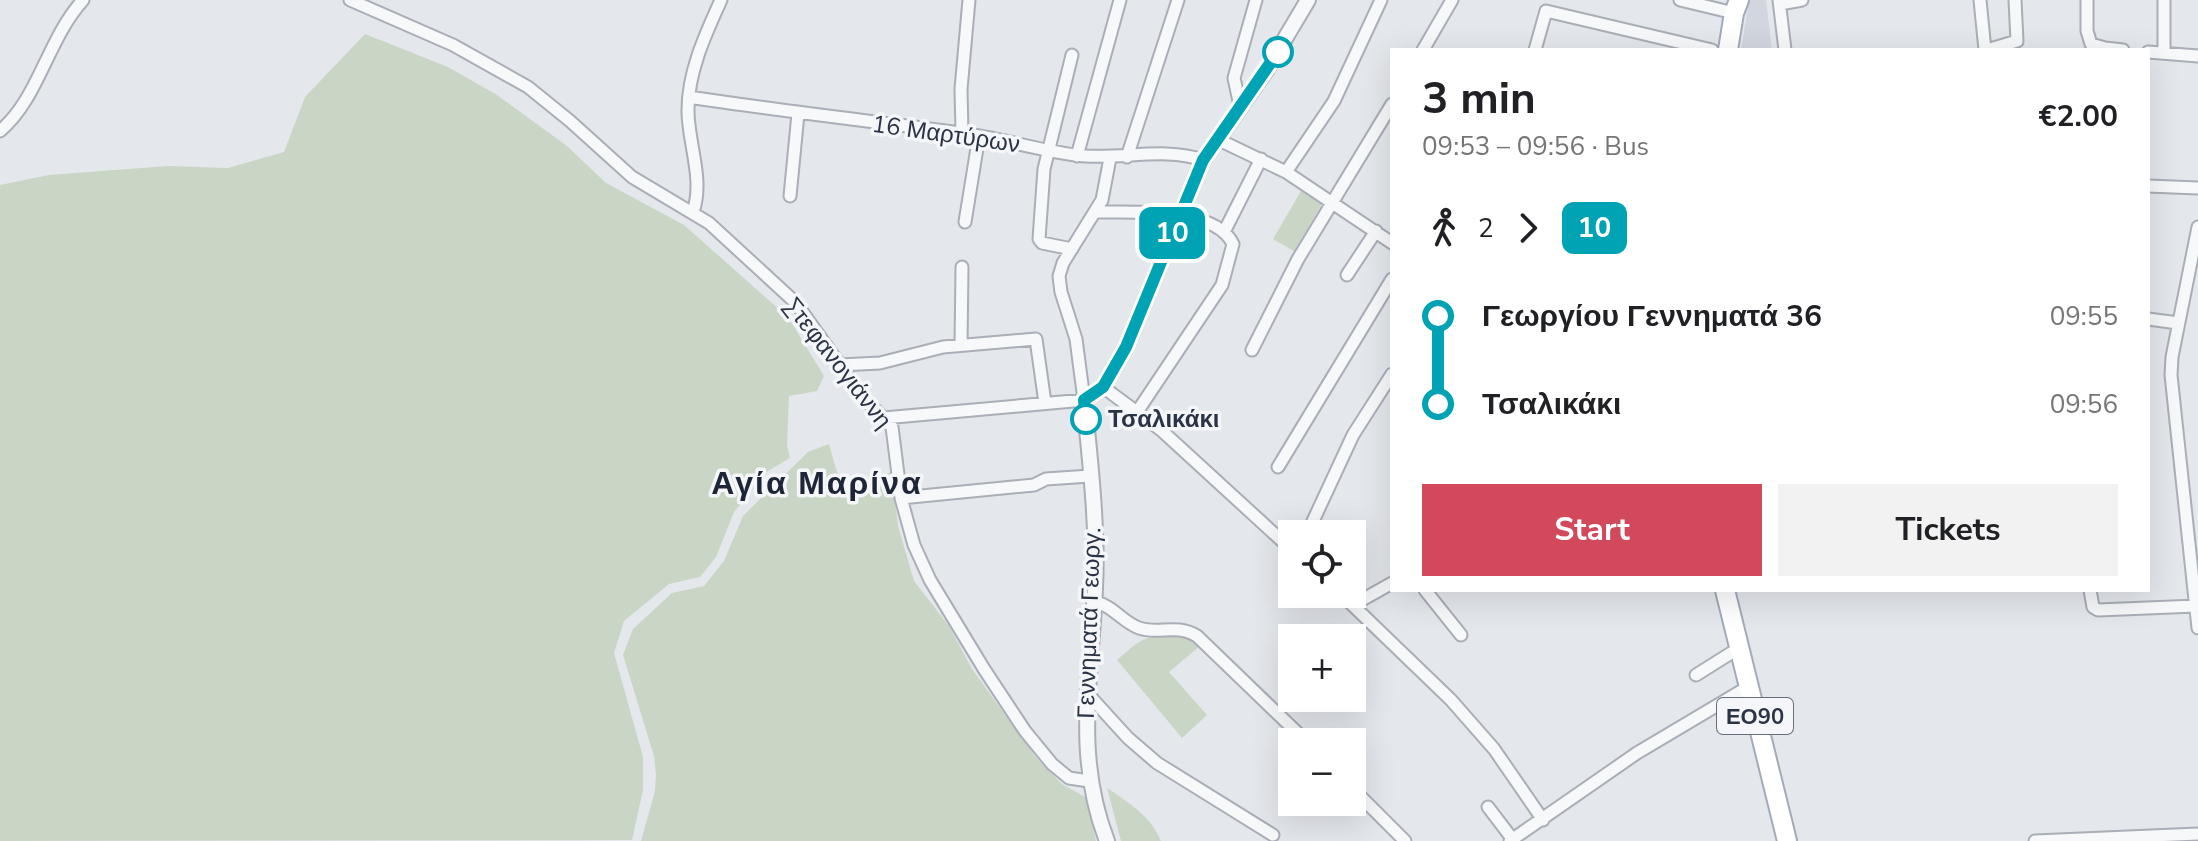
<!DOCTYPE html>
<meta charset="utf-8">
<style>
body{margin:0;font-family:"Nunito Sans",sans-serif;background:#f2f2f2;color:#202124;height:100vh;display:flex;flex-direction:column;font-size:30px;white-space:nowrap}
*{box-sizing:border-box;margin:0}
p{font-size:26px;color:#757577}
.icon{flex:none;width:44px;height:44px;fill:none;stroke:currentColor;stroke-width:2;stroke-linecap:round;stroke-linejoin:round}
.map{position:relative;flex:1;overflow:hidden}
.side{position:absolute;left:1390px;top:48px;width:760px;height:544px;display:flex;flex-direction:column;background:#fff;border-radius:0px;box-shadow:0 8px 32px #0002}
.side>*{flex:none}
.badge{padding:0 16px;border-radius:12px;font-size:28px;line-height:52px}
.controls{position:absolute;left:1278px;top:520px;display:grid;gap:16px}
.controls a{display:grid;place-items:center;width:88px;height:88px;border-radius:0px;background:#fff;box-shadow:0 8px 32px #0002;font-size:40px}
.map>.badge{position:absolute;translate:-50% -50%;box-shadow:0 0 0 4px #fff}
.legs{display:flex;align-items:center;gap:12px;height:88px;padding:0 32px;font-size:26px}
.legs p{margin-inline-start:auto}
.overview{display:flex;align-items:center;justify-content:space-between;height:136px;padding:0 32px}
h1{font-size:44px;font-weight:700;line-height:60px}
.action{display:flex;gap:16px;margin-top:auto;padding:16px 32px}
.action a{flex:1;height:92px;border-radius:0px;background:#d1495b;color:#fff;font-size:32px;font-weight:700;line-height:92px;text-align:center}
.action a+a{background:#f2f2f2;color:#202124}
ul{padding:0 32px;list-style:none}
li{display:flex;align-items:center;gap:28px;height:88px;font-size:30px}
li i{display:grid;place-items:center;width:12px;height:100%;margin:0 10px;background:currentColor}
li i::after{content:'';width:20px;height:20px;margin:-10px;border:6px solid;border-radius:50%;background:#fff}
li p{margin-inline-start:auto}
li:first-child i{background:linear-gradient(#0000 50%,currentColor 0)}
li:last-child i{background:linear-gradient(currentColor 50%,#0000 0)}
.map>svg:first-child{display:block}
.built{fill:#d2d6de}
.green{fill:#c9d6c5}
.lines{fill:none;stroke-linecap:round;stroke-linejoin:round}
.minor-casing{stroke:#a9aeb7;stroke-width:15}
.tertiary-casing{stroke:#a9aeb7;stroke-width:18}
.primary-casing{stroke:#a3abb8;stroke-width:22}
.minor{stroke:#f7f8fa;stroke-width:11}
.tertiary{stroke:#f7f8fa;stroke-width:14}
.primary{stroke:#fff;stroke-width:18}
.line-1-casing{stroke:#fff;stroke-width:18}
.line-1{stroke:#00a3b4;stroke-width:12}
.stop-1-dot{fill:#fff;stroke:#00a3b4;stroke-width:4}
.labels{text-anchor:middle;stroke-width:7;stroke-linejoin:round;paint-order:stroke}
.shield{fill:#f4f6f9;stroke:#676e7b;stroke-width:2}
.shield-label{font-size:22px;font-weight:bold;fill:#2b3445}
.street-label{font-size:24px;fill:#2b3445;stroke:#f4f6f9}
.stop-label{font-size:24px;font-weight:bold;fill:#2b3445;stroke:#f4f6f9;text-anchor:start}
.district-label{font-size:32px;font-weight:bold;letter-spacing:2px;fill:#1d2536;stroke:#f4f6f9}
</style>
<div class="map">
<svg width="2198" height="841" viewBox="0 0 2198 841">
<rect width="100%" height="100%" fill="#e4e7ec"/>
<path class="built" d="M1749 0H1766L1772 50H1741Z"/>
<path class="green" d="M365 34 448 67 497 95 567 146 606 183 684 225 781 311 793 325 824 376 817 391 789 396 787 445 790 458 768 471 734 512 716 557 700 577 669 584 624 621 614 653 643 757V790L632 840 0 841V185L49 175 168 166 228 168 284 152 305 97Z
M1301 191 1322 204 1294 251 1273 239Z
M829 444 840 483 848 484 892 472 898 526 914 581 949 626 972 669 1038 760 1062 784 1087 798 1096 841H641L655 791 656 775 654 756 623 655 633 629 672 593 704 586 724 561 743 516 808 452Z
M1176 633 1190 637 1200 646 1169 672 1207 715 1182 738 1117 660C1141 639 1144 636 1176 633Z
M1107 788C1129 803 1150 815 1161 841H1121Z"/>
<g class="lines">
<g class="minor-casing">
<path id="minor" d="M350 0 453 45 528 87 570 121 632 177 709 223 796 303 862 396 892 427 901 498 914 545 930 580 984 669 1025 731 1052 764 1069 778 1089 781
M1680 0 1734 13
M1779 0 1785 50
M1980 0 1985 50
M2087 0V31L2091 44 2105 48 2123 50
M2164 0V53
M1780 4 1802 0
M1423 50 1452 0
M1535 50 1546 11 1712 50
M1987 50 2017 41 2015 0
M2148 52 2198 56
M1072 55 1044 169 1039 239 1042 243 1072 249
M689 97C780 111 871 121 961 133 1000 138 1037 150 1075 155 1116 161 1163 146 1203 160
M1240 106 1234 78 1256 0
M0 131C39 98 47 40 83 0
M962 133 961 89 969 0
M1217 139 1286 172 1392 243
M1077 156 1120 0
M1127 157 1178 0
M1286 172 1334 101 1381 0
M2148 186 2198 188
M790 196 798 114
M693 212C704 180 689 146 688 113 687 74 705 35 721 0
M1096 212C1132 213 1215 206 1233 244L1222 285 1137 412
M965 222 979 136
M2198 227 2172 357 2171 375 2198 628
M1224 232 1261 159
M1347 275 1376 231
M2148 319 2178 323
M961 345 962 267
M1252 350 1298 259 1392 104
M840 365 880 363 943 347 1036 339 1045 403
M1103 387 1161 430 1292 550
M884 418 1084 400 1076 339 1061 292 1059 276 1063 263 1102 200 1110 158
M1278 467 1392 279
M901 498 1034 485 1046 479 1090 476
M1307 534 1353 435 1392 374
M1425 590 1461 635
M2090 590 2093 607 2098 610 2196 606
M1341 594 1451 700 1494 749 1543 820
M1094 602C1113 605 1122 622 1139 628 1159 635 1176 623 1197 636L1307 742
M1353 605 1392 583
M1696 675 1739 648
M1087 693 1128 738 1157 763 1273 835
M1352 788 1405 841
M1488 807 1514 841
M1510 841 1637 753 1748 687
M2035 841 2198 834"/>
</g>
<g class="tertiary-casing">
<path id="tertiary" d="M1107 841C1074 756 1091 677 1095 588 1098 529 1090 459 1084 400L1103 387 1126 347 1203 160 1267 69 1308 0"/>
</g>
<g class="primary-casing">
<path id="primary" d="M1728 50 1734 13 1739 0
M1725 590 1787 841"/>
</g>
<use href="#minor" class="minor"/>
<use href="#tertiary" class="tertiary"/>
<use href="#primary" class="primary"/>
</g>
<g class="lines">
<g class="line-1-casing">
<path id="line-1" d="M1086 419 1084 400 1103 387 1126 347 1203 160 1278 52"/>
</g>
<use href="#line-1" class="line-1"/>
</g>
<g class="stop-1-dot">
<circle cx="1278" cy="52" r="14"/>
<circle cx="1086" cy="419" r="14"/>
</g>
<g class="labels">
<rect class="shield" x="1717" y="698" width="76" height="36" rx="6"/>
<g class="shield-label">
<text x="1755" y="724">ΕΟ90</text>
</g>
<g class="street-label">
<text transform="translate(946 134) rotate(8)" y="8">16 Μαρτύρων</text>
<text transform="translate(838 363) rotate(52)" y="8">Στεφανογιάννη</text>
<text transform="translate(1089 623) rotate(-88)" y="8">Γεννηματά Γεωργ.</text>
</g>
<g class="stop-label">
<text x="1108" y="427">Τσαλικάκι</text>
</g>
<g class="district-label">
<text x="817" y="494">Αγία Μαρίνα</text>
</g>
</g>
</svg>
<div class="controls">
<a><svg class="icon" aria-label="locate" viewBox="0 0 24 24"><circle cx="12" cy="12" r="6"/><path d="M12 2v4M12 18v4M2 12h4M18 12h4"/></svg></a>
<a>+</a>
<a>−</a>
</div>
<b class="badge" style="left:1172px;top:233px;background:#00a3b4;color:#fff">10</b>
<section class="side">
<div class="overview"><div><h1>3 min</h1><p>09:53 – 09:56 · Bus</p></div><b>€2.00</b></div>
<div class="legs"><svg class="icon" aria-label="walk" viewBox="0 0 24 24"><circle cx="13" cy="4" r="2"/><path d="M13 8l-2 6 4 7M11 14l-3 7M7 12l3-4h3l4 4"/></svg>2<svg class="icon" aria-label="forward" viewBox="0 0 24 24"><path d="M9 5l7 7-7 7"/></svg><b class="badge" style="background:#00a3b4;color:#fff">10</b></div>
<ul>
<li><i style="color:#00a3b4"></i><b>Γεωργίου Γεννηματά 36</b><p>09:55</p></li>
<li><i style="color:#00a3b4"></i><b>Τσαλικάκι</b><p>09:56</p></li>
</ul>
<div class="action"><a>Start</a><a>Tickets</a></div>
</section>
</div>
